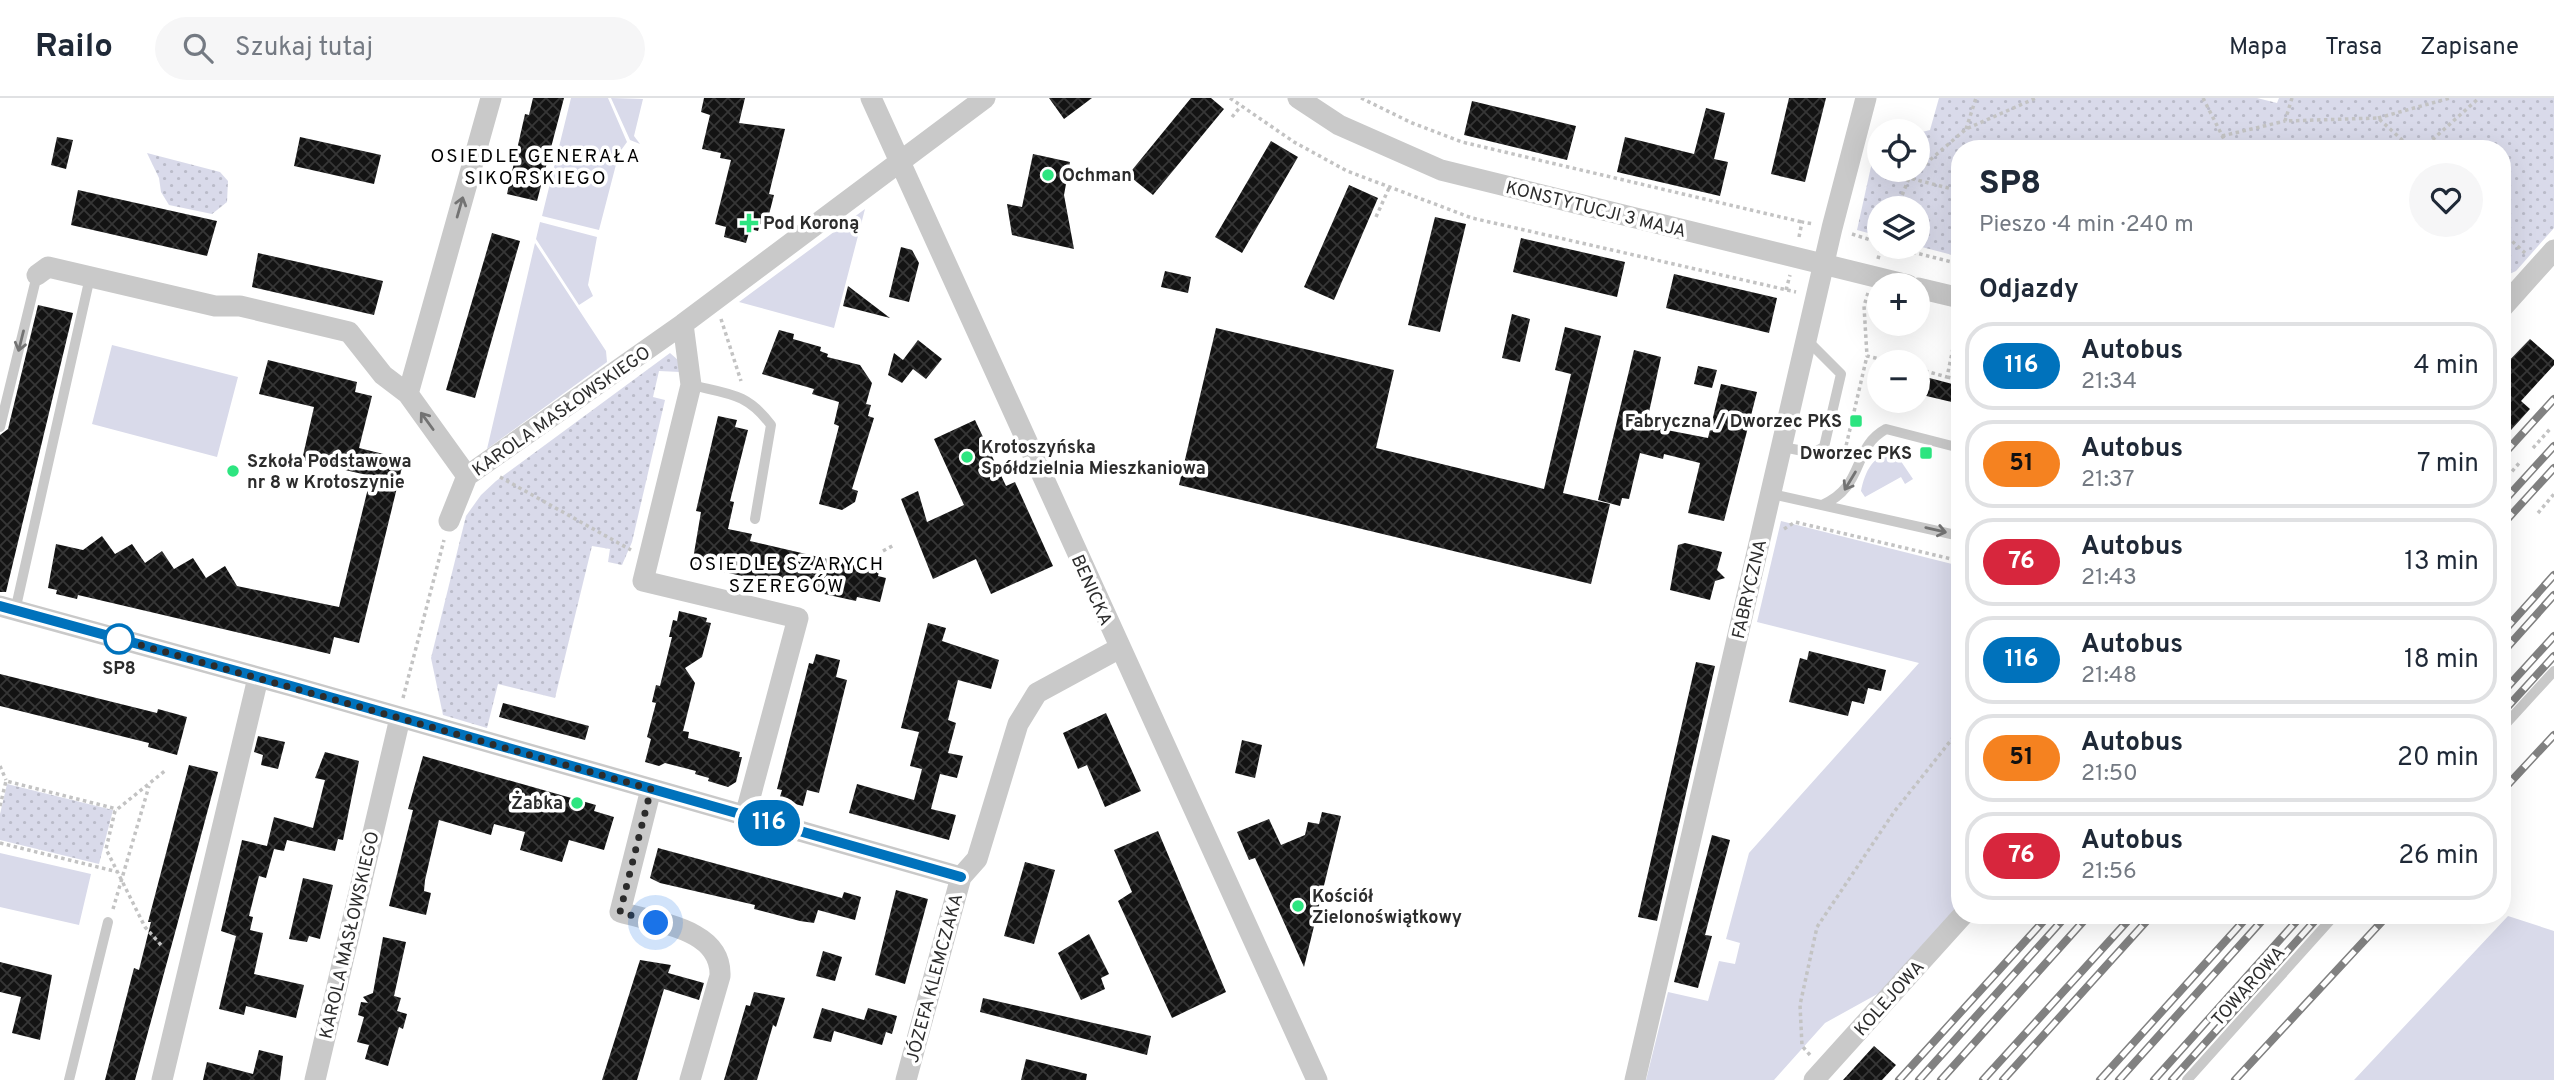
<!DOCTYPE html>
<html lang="pl">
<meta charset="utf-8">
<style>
body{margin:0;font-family:Overpass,sans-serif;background:#f6f6f7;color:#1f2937;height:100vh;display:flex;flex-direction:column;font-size:26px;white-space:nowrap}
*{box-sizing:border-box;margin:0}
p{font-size:23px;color:#747a83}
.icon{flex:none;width:38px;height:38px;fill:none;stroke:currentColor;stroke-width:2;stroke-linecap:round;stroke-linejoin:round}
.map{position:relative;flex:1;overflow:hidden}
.details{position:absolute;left:1951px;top:42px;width:560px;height:784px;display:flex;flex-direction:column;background:#fff;border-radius:28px;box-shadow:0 7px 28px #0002}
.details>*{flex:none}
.badge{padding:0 14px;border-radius:23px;font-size:24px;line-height:46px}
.fabs{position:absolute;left:1867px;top:21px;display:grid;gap:14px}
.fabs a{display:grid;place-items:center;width:63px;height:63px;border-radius:50%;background:#fff;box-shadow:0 7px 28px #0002;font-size:35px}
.you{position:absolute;width:35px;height:35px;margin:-18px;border:5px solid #fff;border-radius:50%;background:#1a73e8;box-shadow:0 0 0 10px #1a73e833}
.map>.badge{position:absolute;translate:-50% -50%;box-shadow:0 0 0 4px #fff}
h2{padding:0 28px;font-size:26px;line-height:63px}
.round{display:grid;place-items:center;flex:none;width:74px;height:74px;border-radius:37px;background:#f6f6f7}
.headline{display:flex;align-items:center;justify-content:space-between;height:119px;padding:0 28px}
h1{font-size:33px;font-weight:800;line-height:52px}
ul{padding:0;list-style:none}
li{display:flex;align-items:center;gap:21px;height:88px;margin:0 14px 10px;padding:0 14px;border:4px solid #e0e1e3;border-radius:28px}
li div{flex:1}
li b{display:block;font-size:26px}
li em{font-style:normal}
li .badge{min-width:77px;font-weight:700;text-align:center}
header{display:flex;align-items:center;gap:42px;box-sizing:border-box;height:98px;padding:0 35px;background:#fff;border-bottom:2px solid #e0e1e3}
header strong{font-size:33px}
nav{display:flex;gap:38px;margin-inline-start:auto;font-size:24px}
.search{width:490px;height:63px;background:#f6f6f7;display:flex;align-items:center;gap:18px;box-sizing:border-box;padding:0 24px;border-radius:38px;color:#747a83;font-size:26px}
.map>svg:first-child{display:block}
.green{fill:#d9daea}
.park{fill:url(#park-dots)}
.building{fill:url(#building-cross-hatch)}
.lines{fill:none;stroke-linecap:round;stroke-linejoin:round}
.path{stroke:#c3c3c3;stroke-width:3.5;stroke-dasharray:3.5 3.5;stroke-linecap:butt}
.lane{stroke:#c9c9c9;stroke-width:10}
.street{stroke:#c9c9c9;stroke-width:21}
.rail-casing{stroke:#818181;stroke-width:8}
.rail{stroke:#fff;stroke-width:5;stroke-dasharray:16;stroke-linecap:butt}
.oneway{stroke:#737373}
.line-casing{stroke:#fff;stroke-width:16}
.line{stroke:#0072bc;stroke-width:10}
.walk{stroke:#2c2c2c;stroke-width:7;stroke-dasharray:0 12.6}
.poi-dot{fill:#2de580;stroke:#fff;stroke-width:2.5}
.stop-dot{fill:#fff;stroke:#0072bc;stroke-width:3.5}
.labels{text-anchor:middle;stroke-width:7;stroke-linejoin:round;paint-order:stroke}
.poi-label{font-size:18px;font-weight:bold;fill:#2c2c2c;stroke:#fff;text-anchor:start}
.street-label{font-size:18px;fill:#2c2c2c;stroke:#fff}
.stop-label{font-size:18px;font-weight:bold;fill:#2c2c2c;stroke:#fff}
.neighbourhood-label{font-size:19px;letter-spacing:2px;fill:#000;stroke:#fff}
</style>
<header>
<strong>Railo</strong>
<div class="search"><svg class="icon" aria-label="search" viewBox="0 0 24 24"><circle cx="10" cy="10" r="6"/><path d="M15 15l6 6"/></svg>Szukaj tutaj</div>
<nav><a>Mapa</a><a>Trasa</a><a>Zapisane</a></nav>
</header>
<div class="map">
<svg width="2554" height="982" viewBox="0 0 2554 982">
<defs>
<pattern id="park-dots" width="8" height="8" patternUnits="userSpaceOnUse" patternTransform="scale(1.75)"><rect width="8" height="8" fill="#d9daea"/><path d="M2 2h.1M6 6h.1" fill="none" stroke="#babbc9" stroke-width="1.8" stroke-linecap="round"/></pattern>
<pattern id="building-cross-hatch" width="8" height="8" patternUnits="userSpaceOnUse" patternTransform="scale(1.75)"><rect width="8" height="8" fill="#131313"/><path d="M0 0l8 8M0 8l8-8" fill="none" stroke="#363636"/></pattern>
</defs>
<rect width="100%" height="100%" fill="#fff"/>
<path class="green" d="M571 0H608L627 44 619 55 599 132 542 118Z
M611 0 643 1 634 38 640 46 630 42Z
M865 111 834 230 739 204Z
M540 124 597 139 588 187 593 198 579 207 536 141Z
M535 145 606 253 607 264 487 351Z
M112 247 238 279 217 359 92 326Z
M1894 353 1913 381 1905 386 1901 379 1865 399 1861 393C1865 373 1873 357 1894 353Z
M1781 423 1960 468V806L1881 894 1825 925 1774 982H1646L1668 894 1708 903 1719 863 1735 866 1740 845 1726 841 1749 755 1919 565 1757 524Z
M0 755 91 776 79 827 0 809Z
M2508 818 2554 833V982H2354Z"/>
<path class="park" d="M1939 0H2257L2277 5 2279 0H2554V130L2516 173 2503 179 2502 51H1960V159L1918 148V110H1880L1879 138 1857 132 1876 46 1879 45 1880 72H1918V35L1930 32Z
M147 55 220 74 228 83 227 104 212 116 169 107 161 94 159 80Z
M670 255 678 262 680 274 659 273 653 299 665 302 632 444 622 467 608 464 610 451 592 448 555 600 498 586 487 630 443 617 431 560 466 418 481 397 496 383Z
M7 686 113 712 99 766 0 742V716Z"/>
<path class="building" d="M533 0H564L537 103 507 96 525 16 529 17Z
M704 0H745L739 25 785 31 769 96 774 97 766 128 760 126 758 133 750 131 746 145 724 139 726 129 715 126 731 62 720 60 721 55 702 51 710 17 701 14Z
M1049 0H1092L1064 21Z
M1191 0H1211L1224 11 1153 97 1128 77Z
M1789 0H1826L1805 84 1771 76Z
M1472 3 1576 28 1567 62 1464 37Z
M1706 10 1725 15 1714 61 1728 64 1720 98 1617 74 1625 39 1694 56Z
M57 39 73 42 66 71 51 67Z
M300 39 381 57 374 86 294 68Z
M1271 43 1298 59 1242 155 1215 139Z
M1033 56 1070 64 1064 97 1074 151 1012 137 1007 106 1022 109Z
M1349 87 1378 100 1334 202 1304 189Z
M78 92 217 123 207 158 71 127Z
M1435 119 1466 126 1440 234 1408 227Z
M492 135 520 143 475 300 446 292Z
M1521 140 1625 164 1617 199 1513 174Z
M901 149 912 152 919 165 909 204 889 199Z
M258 155 383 183 374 217 252 189Z
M1165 173 1191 179 1188 195 1161 189Z
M1674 176 1777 200 1769 235 1666 210Z
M848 188 890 220 843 208Z
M38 207 73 215 6 494H0V337L8 331Z
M1512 216 1530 221 1520 264 1502 260Z
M1565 229 1601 238 1563 395 1610 406 1591 486 1179 387 1216 230 1394 272 1376 350 1544 391 1571 276 1555 272Z
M779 232 794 236 793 241 821 249 820 253 828 256 827 259 860 267 872 285 866 306 871 307 868 318 874 320 852 391 858 393 855 404 842 412 819 406 839 328 834 326 839 304 812 296 814 291 762 276Z
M2530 241 2554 262V267L2521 303 2530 311 2502 342V270Z
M918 242 942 261 926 281 913 271 902 285 888 277 894 255 903 262Z
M1634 252 1661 259 1646 328 1708 340 1721 286 1757 294 1724 423 1688 415 1700 365 1664 356 1663 361 1640 355 1629 401 1622 400 1620 408 1598 402Z
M268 262 357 284 355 294 372 298 359 350 404 361 359 545 334 539 330 556 78 497 77 501 56 496 57 492 48 490 56 446 83 452 102 438 115 456 132 446 145 465 162 453 174 471 193 460 206 480 225 468 237 488 339 509 371 378 302 362 314 309 259 296Z
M1698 268 1717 272 1712 290 1694 286Z
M1918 277 1960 288V306L1918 296Z
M718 318 737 322 735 329 748 332 730 403 734 404 728 431 752 436 750 443 879 473 878 478 886 480 880 504 857 499 856 503 692 467 701 414 696 413Z
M975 322 1006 388 1015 384 1053 468 991 496 976 461 933 481 901 401 918 393 927 424 964 407 934 341Z
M1685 445 1722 454 1717 472 1725 480 1715 483 1710 502 1670 492 1678 447Z
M679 513 707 520 706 524 711 525 702 559 685 570 695 585 683 633 689 634 688 640 740 654 739 659H742L736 684 728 689 708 683 709 680 695 676 696 673 665 665 659 668 645 664 651 641 647 639 656 605 652 604 656 587 660 588 672 539H669L673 522 677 523Z
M928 525 946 530 942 543 999 562 991 591 958 582 948 622 956 625 948 655 963 658 957 680 940 676 931 711 956 717 949 742 849 715 857 686 914 702 922 671 910 668 919 634 901 630Z
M1809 553 1886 572 1881 593 1868 590 1864 606 1852 603 1848 618 1789 604 1800 560 1807 562Z
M816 556 840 562 836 579 847 582 819 695 807 692 803 708 779 702 782 692 777 691 809 565 813 566Z
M1696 564 1715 568 1657 823 1638 819Z
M0 576 157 615 158 611 187 619 177 657 148 649 149 645 0 608Z
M503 605 589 628 585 642 499 619Z
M1106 615 1141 693 1105 709 1087 667 1078 671 1063 635Z
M258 638 285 644 278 671 261 667 263 657 254 654Z
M1242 642 1262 647 1255 680 1235 675Z
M325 654 359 663 343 742 338 741 335 753 287 742 284 753 274 751 266 780 259 778 249 818 253 819 250 832 263 835 254 876 304 887 296 920 246 908 244 917 219 911 236 838 221 833 242 742 267 748 274 719 313 730 325 682 315 680Z
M423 658 596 707 594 713 614 719 604 752 569 742 562 764 520 752 525 734 494 726 491 737 439 722 425 782 424 793 431 795 426 817 389 808 413 712 408 711Z
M189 667 218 674 176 831 135 982H105L134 870 139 872 151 824H148Z
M1322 714 1341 718 1304 869 1255 760 1249 762 1237 734 1269 721 1281 747 1305 737 1308 724 1319 726Z
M1158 733 1226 894 1172 920 1118 803 1132 794 1114 752Z
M1712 737 1730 742 1705 837 1712 838 1698 890 1674 884Z
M658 750 842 800 844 794 861 799 855 822 818 812 814 825 800 823 754 811 755 807 660 785 650 780Z
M1025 764 1055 772 1034 846 1004 838Z
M303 780 333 787 320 841 309 838 307 844 289 841Z
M896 792 928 801 905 886 875 877Z
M1089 836 1109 876 1101 880 1105 891 1081 902 1058 855Z
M383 839 406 844 394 898 401 900 397 913 407 916 403 931 399 929 388 968 365 961 369 947 357 944 364 919 358 917 361 904 368 905 363 899 373 895Z
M823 853 842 859 835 883 816 878Z
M640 862 671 867 668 875 704 885 699 902 664 891 637 982H602Z
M0 864 52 877 40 942 12 935 21 899 0 894Z
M754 894 785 900 776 929 773 927 757 982H724L746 907 750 908Z
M983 900 1151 938 1147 957 980 914Z
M822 910 864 922 868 910 897 918 892 936 886 934 882 947 834 933 831 944 813 940Z
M1874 948 1896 967 1882 982H1843Z
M259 952 283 958 280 982H203L207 964 253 976Z
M1026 961 1087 976 1086 982H1021Z"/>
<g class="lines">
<path class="path" d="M1230 0 1294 44 1347 73 1472 120 1796 194
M1361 0 1412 25 1462 44 1802 124
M2203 0 2229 51
M2292 0 2285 23 2378 20 2412 51
M1232 19 1241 8
M2378 20 2450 0
M1966 31 1976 0
M2222 38 2285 23
M2422 51 2479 0
M1909 80 1966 31 2036 0
M1897 110 1909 80 1960 93
M1376 119 1389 90
M2502 134 2525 155
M1852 136 1880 145
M1799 139 1802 124 1814 126
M1892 149 1960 166
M1878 161 1881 149
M1786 192 1790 177
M1868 195 1864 208 1867 258 1892 264
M721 221 741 283
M1918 271 1947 279 1957 231
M1947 279 1960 282
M2533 350 2550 331
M1843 361 1867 258
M500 379 631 452
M2503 384 2520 364
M2538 415 2554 396
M1784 431 1795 424 1960 463
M883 453 894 447
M403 600 444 442
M0 668 6 682
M0 708 6 683 117 711
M0 745 118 774
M113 811 149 688
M161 847 145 829 106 751 115 713 166 672
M1810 957 1802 948 1800 907 1817 829 1894 714 1960 631"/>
<path class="lane" d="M691 287C729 296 747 295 771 327L755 421
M0 329 37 177
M1783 349 1813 355 1824 349 1841 276 1808 243
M1772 396 1960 438
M1822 407C1866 388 1851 350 1886 331L1960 350
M15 513 90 179
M2502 630 2554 573
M69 982 108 824
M2187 982 2335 817"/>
<path class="street" d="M871 0 1317 982
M1298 0 1339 27 1441 72 1908 187
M37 177 48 169 215 208H240L349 234 383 277 408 296
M1918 190 1960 200
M2502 210 2554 152
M683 226 691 287 643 483 798 520 745 718
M467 378 408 296 491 0
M449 423 467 378 683 226 985 0
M0 508 291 588 961 779
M651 691 620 814C656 825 722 830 720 878L690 982
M162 982 258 580
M315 982 400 620
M906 982 961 779 977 761 1018 626 1037 595 1118 551
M1635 982 1832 130 1866 0
M1814 982 1963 817"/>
<g class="rail-casing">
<path id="rail" d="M2502 358 2554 301
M2502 405 2554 348
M2502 427 2554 370
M2502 535 2554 477
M2502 555 2554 497
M2502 595 2554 538
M2502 615 2554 558
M2502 693 2554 637
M1899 982 2049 817
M1919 982 2067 817
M1941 982 2089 817
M1983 982 2133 817
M2003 982 2152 817
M2100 982 2249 817
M2119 982 2267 817
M2154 982 2302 817
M2172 982 2320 817
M2235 982 2388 817"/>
</g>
<use href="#rail" class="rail"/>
</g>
<defs><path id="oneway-shaft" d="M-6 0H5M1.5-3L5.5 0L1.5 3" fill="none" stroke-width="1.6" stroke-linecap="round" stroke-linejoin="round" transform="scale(1.75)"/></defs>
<g class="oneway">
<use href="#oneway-shaft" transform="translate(460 109) rotate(-74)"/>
<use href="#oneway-shaft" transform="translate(21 243) rotate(104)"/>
<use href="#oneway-shaft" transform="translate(427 323) rotate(-126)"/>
<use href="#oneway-shaft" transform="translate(1850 383) rotate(121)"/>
<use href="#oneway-shaft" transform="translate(1936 432) rotate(13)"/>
</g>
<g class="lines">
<g class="line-casing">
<path id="line" d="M0 508 291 588 961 779"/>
</g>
<use href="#line" class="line"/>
<path class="walk" d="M119 541 112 539 651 691 620 814 656 825"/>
</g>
<g class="poi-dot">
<circle cx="1048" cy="77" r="7"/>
<path d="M745.5 114.5h7v7h7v7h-7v7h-7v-7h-7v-7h7z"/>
<rect x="1849" y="316" width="14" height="14" rx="3.5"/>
<rect x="1919" y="348" width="14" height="14" rx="3.5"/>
<circle cx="967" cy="359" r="7"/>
<circle cx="233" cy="373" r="7"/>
<circle cx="577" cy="705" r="7"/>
<circle cx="1298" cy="808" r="7"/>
</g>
<circle class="stop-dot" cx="119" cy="541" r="14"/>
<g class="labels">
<g class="poi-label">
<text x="1062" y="83">Ochman</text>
<text x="763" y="131">Pod Koroną</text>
<text x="1842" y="329" text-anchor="end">Fabryczna / Dworzec PKS</text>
<text x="981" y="355">Krotoszyńska<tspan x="981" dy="21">Spółdzielnia Mieszkaniowa</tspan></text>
<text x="1912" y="361" text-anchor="end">Dworzec PKS</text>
<text x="247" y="369">Szkoła Podstawowa<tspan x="247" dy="21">nr 8 w Krotoszynie</tspan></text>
<text x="563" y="711" text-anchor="end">Żabka</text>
<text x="1312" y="804">Kościół<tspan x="1312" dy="21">Zielonoświątkowy</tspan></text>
</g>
<g class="street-label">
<text transform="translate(1596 111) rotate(14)" y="6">KONSTYTUCJI 3 MAJA</text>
<text transform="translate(561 313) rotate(-35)" y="6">KAROLA MASŁOWSKIEGO</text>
<text transform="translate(1749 491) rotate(-77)" y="6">FABRYCZNA</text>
<text transform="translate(1092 492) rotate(66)" y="6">BENICKA</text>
<text transform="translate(349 837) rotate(-77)" y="6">KAROLA MASŁOWSKIEGO</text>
<text transform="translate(934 880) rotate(-75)" y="6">JÓZEFA KLEMCZAKA</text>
<text transform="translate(2248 888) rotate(-48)" y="6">TOWAROWA</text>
<text transform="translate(1889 900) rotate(-48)" y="6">KOLEJOWA</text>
</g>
<g class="stop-label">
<text x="119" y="576">SP8</text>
</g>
<g class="neighbourhood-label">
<text x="536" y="64">OSIEDLE GENERAŁA<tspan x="536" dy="22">SIKORSKIEGO</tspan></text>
<text x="787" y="472">OSIEDLE SZARYCH<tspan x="787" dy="22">SZEREGÓW</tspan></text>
</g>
</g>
</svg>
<div class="fabs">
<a><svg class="icon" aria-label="locate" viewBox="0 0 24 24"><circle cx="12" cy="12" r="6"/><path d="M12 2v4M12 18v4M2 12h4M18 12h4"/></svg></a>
<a><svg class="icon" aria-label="layers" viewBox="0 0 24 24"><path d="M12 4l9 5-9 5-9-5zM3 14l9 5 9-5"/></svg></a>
<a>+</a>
<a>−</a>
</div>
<div class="you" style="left:656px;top:825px"></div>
<b class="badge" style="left:769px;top:725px;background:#0072bc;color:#fff">116</b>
<section class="details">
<div class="headline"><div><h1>SP8</h1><p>Pieszo · 4 min · 240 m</p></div><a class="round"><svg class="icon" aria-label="heart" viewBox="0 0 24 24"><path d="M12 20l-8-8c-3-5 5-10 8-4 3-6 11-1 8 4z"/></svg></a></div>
<h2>Odjazdy</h2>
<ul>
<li><span class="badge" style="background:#0072bc;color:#fff">116</span><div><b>Autobus</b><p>21:34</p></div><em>4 min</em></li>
<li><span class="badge" style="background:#f58220;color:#111">51</span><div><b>Autobus</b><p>21:37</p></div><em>7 min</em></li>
<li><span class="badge" style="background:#d7263d;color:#fff">76</span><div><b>Autobus</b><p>21:43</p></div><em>13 min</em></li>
<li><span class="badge" style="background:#0072bc;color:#fff">116</span><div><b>Autobus</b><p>21:48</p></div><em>18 min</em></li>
<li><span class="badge" style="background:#f58220;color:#111">51</span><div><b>Autobus</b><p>21:50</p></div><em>20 min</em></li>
<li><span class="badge" style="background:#d7263d;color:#fff">76</span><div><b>Autobus</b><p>21:56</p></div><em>26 min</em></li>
</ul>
</section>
</div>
